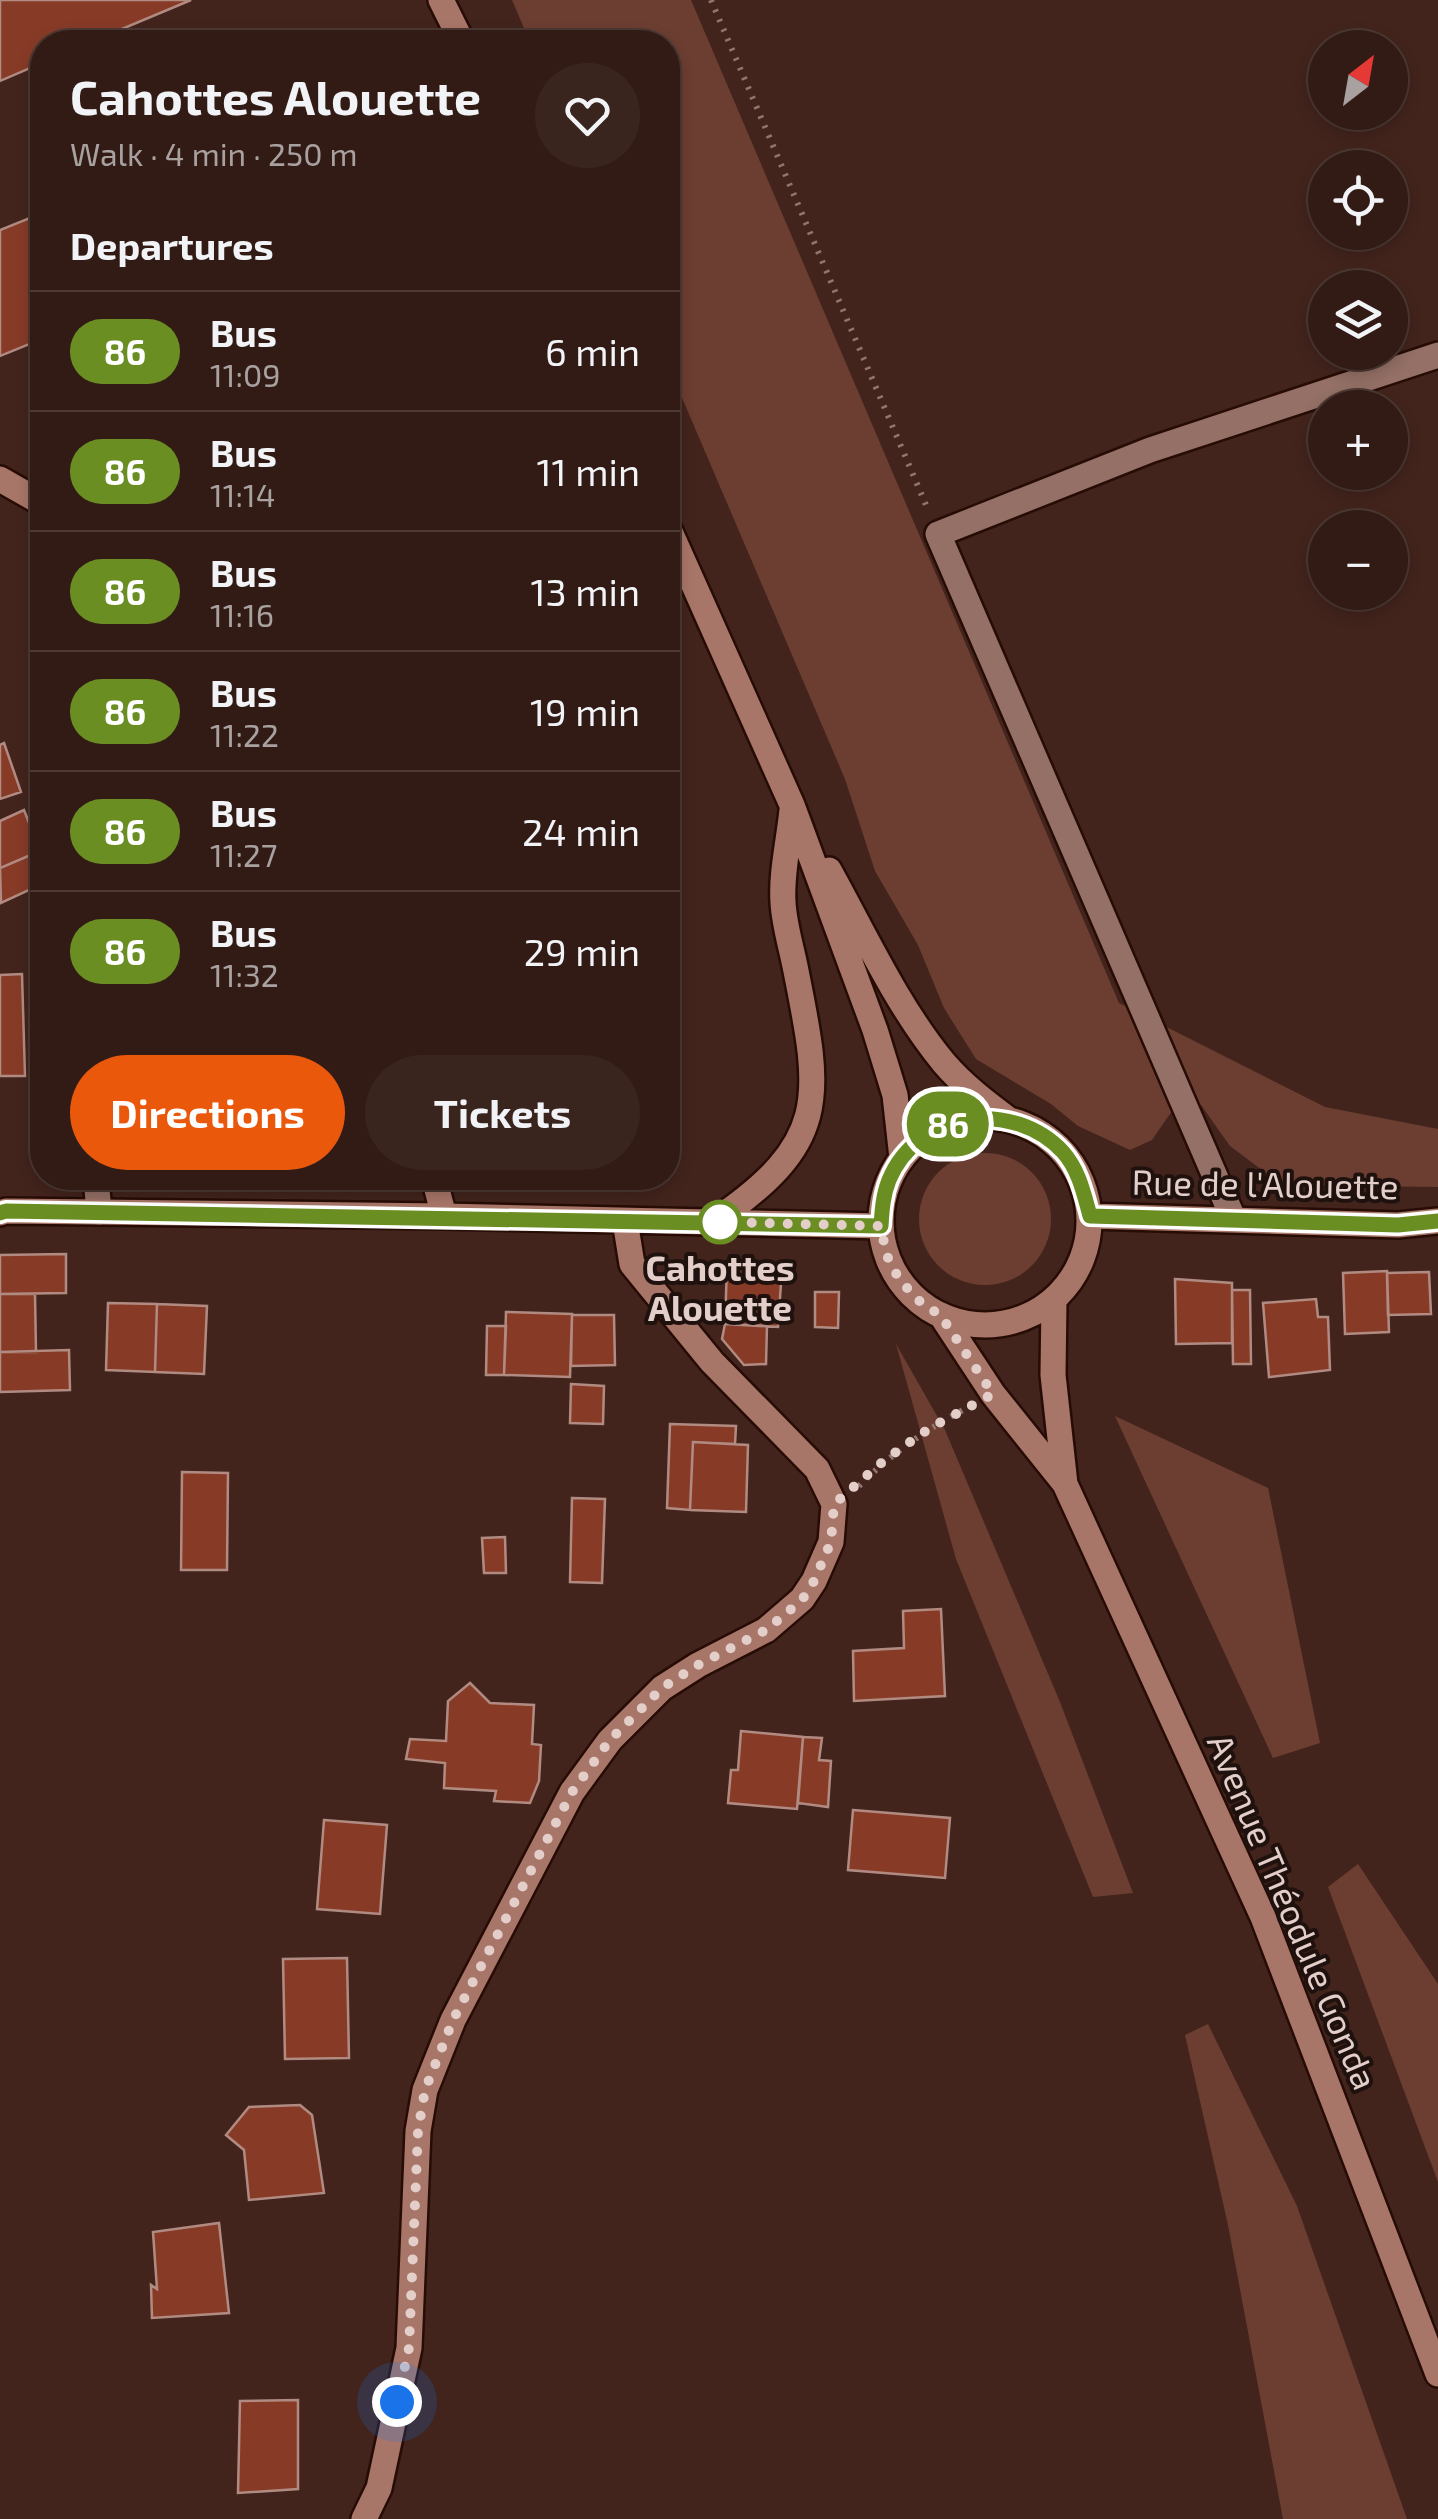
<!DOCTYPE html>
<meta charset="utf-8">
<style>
body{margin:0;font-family:"Exo 2",sans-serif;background:#3a241e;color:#f1f3f6;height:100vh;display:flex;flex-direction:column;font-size:38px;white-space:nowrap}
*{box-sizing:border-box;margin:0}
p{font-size:32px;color:#a8a1a0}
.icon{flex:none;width:55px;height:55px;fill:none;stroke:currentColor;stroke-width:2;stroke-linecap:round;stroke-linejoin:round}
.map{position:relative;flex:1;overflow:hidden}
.details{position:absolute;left:30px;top:30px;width:650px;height:1160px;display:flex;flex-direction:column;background:#321b15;border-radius:40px;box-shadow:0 5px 15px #0003,0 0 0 2px #4d3934}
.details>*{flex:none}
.badge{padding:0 20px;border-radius:32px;font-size:35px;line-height:65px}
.needle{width:65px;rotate:31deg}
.buttons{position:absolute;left:1308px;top:30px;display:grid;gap:20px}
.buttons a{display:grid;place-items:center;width:100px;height:100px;border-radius:50%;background:#321b15;box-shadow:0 5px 15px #0003,0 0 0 2px #4d3934;font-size:50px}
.you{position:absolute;width:50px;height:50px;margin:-25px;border:8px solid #fff;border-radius:50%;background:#1a73e8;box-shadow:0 0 0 15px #1a73e833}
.map>.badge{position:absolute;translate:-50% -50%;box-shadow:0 0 0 5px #fff}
h2{padding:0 40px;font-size:38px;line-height:90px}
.round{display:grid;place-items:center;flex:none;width:105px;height:105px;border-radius:52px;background:#3a241e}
.summary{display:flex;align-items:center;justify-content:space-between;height:170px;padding:0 40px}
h1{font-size:48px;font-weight:700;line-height:75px}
.button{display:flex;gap:20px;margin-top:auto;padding:20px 40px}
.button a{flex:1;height:115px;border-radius:60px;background:#ea580c;color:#fff;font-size:40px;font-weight:700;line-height:115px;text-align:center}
.button a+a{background:#3a241e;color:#f1f3f6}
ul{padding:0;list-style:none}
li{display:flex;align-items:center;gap:30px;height:120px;padding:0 40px;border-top:2px solid #4d3934}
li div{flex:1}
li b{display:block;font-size:38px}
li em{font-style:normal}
li .badge{min-width:110px;font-weight:700;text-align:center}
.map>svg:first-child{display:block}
.green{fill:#6c3e31}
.building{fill:#873b27;stroke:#b18b81;stroke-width:2.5}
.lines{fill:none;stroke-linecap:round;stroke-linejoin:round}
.street-casing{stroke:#270c05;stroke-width:30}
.secondary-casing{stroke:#270c05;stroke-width:30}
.path{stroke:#8f766f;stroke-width:6;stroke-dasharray:2.5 8;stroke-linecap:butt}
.street{stroke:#947066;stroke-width:25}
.secondary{stroke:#a87668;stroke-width:25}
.line-casing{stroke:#fff;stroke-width:22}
.line{stroke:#6b8e23;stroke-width:15}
.walk{stroke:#e3cec9;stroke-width:10;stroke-dasharray:0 18}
.stop-dot{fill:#fff;stroke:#6b8e23;stroke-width:5}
.labels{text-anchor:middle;stroke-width:8;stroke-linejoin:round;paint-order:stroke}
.street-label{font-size:35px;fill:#e3cec9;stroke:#1f120e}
.stop-label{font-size:35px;font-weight:bold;fill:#e3cec9;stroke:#1f120e}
</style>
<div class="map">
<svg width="1438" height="2519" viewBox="0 0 1438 2519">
<rect width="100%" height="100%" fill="#42241c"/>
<path class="green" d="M512 0H691L1119 1003 1325 1107 1438 1129V1187L1282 1185 1230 1146 1201 1105 1174 1108 1152 1140 1130 1150 1078 1126 1051 1104 976 1059 944 1008 918 945 875 871 845 779 668 365V42H530Z
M919 1219a66 66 0 1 1 132 0a66 66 0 1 1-132 0Z
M896 1344 945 1430 1060 1702 1133 1893 1093 1897 956 1559Z
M1115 1416 1268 1488 1320 1743 1273 1758Z
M1358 1864 1438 1984V2182L1328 1887Z
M1208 2024 1297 2206 1407 2519H1283L1228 2225 1185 2035Z"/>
<path class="building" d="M0 0H191L91 42H42V63L0 81Z
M42 213V339L0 356V230Z
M4 743 21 792 0 799V745Z
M24 810 40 851 0 868V821Z
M40 851 42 884 1 903 0 868Z
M22 974 25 1076H0V975Z
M66 1254V1293L0 1294V1255Z
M727 1266 782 1269 778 1327 725 1324Z
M1387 1271 1389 1332 1345 1334 1343 1273Z
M1429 1272 1431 1314 1388 1315 1387 1273Z
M1175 1279 1232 1283V1343L1176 1344Z
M1232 1290H1250L1251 1364H1233Z
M815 1292H839L838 1328 815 1327Z
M0 1294H35L36 1352H0Z
M1316 1299 1318 1317H1328L1330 1370 1269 1377 1263 1303Z
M108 1303 157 1304 155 1372 106 1370Z
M157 1304 207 1306 204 1374 155 1372Z
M506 1312 572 1314 570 1377 504 1375Z
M572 1315H614L615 1365 571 1366Z
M725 1324 767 1326 766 1364 744 1365 722 1339Z
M487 1326H506L504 1375H486Z
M69 1350 70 1390 0 1392V1352Z
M571 1384 604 1386 603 1424 570 1423Z
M670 1424 736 1426 735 1444 693 1442 690 1510 667 1508Z
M693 1442 748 1445 746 1512 690 1510Z
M182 1472 228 1473 227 1570H181Z
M572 1498 605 1499 602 1583 570 1582Z
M505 1537 506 1573H484L482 1538Z
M941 1609 945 1696 854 1701 853 1651 904 1648 903 1611Z
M470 1683 490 1703 534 1705 532 1744 541 1745 539 1781 530 1803 494 1801 496 1791 444 1788 445 1763 406 1759 410 1739 446 1741 448 1701Z
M741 1731 803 1737 797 1809 728 1803 731 1770H738Z
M803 1737 822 1738 819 1760 831 1761 828 1807 798 1803Z
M853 1810 950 1818 945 1878 848 1870Z
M324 1820 387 1825 380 1914 317 1909Z
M347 1958 349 2058 285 2059 283 1959Z
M300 2105 312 2115 324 2193 249 2200 244 2150 226 2135 249 2107Z
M219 2223 229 2313 152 2318 151 2285 157 2289 153 2232Z
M298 2400V2489L238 2493 240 2401Z"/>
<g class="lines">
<g class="street-casing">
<path id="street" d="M96 1178 99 1212
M1233 1218 938 534 1150 450 1438 355"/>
</g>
<g class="secondary-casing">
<path id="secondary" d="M441 0 462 42
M0 479 42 503
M668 527 792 805 875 1030 895 1095 902 1158
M829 870C865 935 897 1006 944 1063 963 1085 985 1102 1008 1119
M881 1221a104 104 0 1 1 208 0a104 104 0 1 1-208 0Z
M434 1178 444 1216
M0 1213 6 1211 444 1216 881 1226
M1089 1216 1398 1225 1438 1221
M713 1222C829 1143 822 1100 796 971 792 949 784 925 783 902 781 873 789 840 792 810
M1054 1300 1053 1375 1065 1484
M941 1315 993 1394 1065 1484 1263 1917 1438 2374
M364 2519 379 2488 409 2348 418 2131 425 2090 453 2020 572 1792 610 1740 662 1688 698 1665 766 1630 802 1599 814 1581 831 1542 834 1504 817 1469 712 1362 632 1264 625 1221"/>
</g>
<path class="path" d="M711 0 926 505
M859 1486C891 1454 925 1430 965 1409"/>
<use href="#street" class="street"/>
<use href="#secondary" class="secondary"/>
</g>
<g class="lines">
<g class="line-casing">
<path id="line" d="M0 1213 6 1211 881 1226C882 1210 883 1195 889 1180 918 1110 1014 1099 1063 1152 1079 1170 1084 1194 1090 1216L1398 1225 1438 1221"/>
</g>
<use href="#line" class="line"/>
<path class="walk" d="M397 2402 409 2348 418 2131 425 2090 453 2020 572 1792 610 1740 662 1688 698 1665 766 1630 802 1600 814 1581 831 1542 834 1504 886 1459 930 1428 993 1394 941 1316 918 1300 899 1279 886 1254 881 1226 720 1222"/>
</g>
<circle class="stop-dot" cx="720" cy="1222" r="20"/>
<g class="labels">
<g class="street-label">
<text transform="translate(1265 1185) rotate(1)" y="12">Rue de l'Alouette</text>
<text transform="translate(1292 1912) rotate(67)" y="12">Avenue Théodule Gonda</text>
</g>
<g class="stop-label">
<text x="720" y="1281">Cahottes<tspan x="720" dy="40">Alouette</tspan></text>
</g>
</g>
</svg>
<div class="buttons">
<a><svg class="needle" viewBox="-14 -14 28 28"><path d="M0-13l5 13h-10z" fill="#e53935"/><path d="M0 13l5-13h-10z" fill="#a8a1a0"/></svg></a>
<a><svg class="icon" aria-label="locate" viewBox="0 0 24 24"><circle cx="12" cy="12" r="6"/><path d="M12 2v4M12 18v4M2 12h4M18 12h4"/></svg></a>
<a><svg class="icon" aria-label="layers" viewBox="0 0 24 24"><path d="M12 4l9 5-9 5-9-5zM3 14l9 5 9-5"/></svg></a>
<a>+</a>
<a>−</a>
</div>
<div class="you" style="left:397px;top:2402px"></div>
<b class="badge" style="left:948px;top:1124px;background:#6b8e23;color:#fff">86</b>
<section class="details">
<div class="summary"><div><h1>Cahottes Alouette</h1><p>Walk · 4 min · 250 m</p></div><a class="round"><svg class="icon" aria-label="heart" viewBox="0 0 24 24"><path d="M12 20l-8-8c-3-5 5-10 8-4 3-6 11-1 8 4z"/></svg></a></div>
<h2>Departures</h2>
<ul>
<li><span class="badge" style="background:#6b8e23;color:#fff">86</span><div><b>Bus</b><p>11:09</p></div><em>6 min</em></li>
<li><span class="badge" style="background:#6b8e23;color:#fff">86</span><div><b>Bus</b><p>11:14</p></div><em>11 min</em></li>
<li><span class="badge" style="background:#6b8e23;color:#fff">86</span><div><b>Bus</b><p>11:16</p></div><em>13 min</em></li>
<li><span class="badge" style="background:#6b8e23;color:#fff">86</span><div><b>Bus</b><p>11:22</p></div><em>19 min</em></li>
<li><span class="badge" style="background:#6b8e23;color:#fff">86</span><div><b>Bus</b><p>11:27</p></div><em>24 min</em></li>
<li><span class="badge" style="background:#6b8e23;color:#fff">86</span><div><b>Bus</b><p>11:32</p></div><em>29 min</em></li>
</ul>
<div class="button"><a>Directions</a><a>Tickets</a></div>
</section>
</div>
